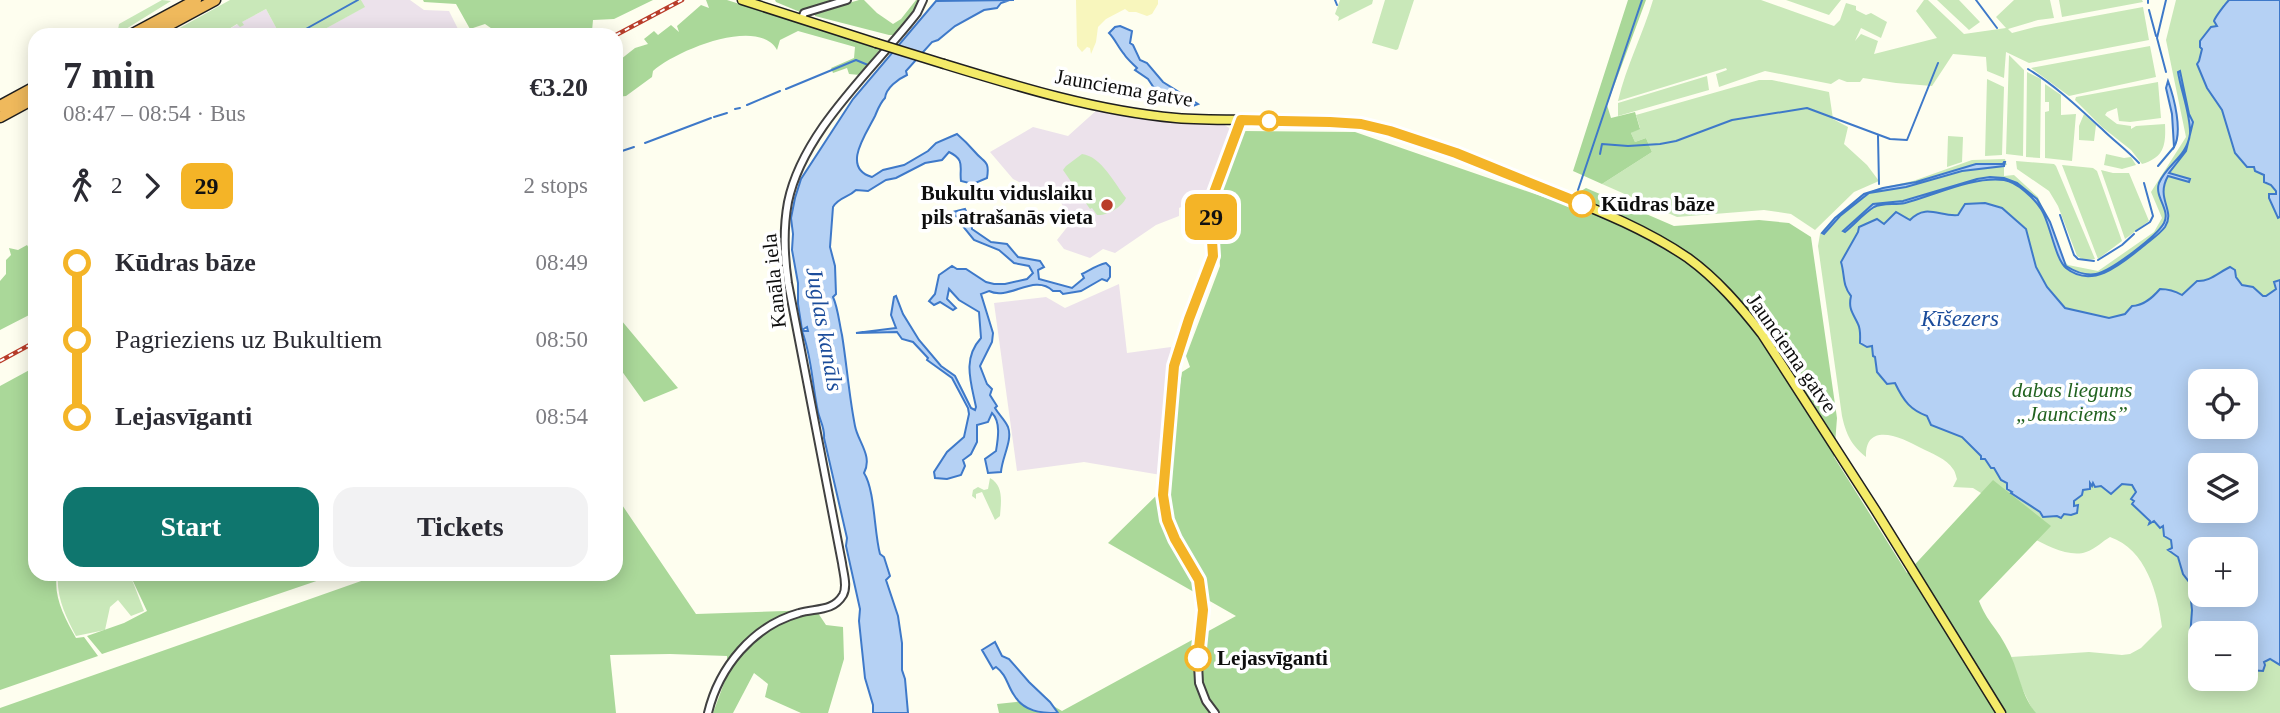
<!DOCTYPE html>
<meta charset="utf-8">
<style>
body{margin:0;font-family:Georgia,serif;background:#f2f2f3;color:#2b2b33;height:100vh;display:flex;flex-direction:column;font-size:26px;white-space:nowrap}
*{box-sizing:border-box;margin:0}
p{font-size:23px;color:#7c7c81}
.icon{flex:none;width:38px;height:38px;fill:none;stroke:currentColor;stroke-width:2;stroke-linecap:round;stroke-linejoin:round}
.map{position:relative;flex:1;overflow:hidden}
.details{position:absolute;left:28px;top:28px;width:595px;height:553px;display:flex;flex-direction:column;background:#fff;border-radius:21px;box-shadow:0 4px 18px #0003}
.details>*{flex:none}
.badge{padding:0 14px;border-radius:10px;font-size:24px;line-height:46px}
.buttons{position:absolute;left:2188px;top:369px;display:grid;gap:14px}
.buttons a{display:grid;place-items:center;width:70px;height:70px;border-radius:14px;background:#fff;box-shadow:0 4px 18px #0003;font-size:35px}
.map>.badge{position:absolute;translate:-50% -50%;box-shadow:0 0 0 4px #fff}
.legs{display:flex;align-items:center;gap:10px;height:77px;padding:0 35px;font-size:23px}
.legs p{margin-inline-start:auto}
.headline{display:flex;align-items:center;justify-content:space-between;height:119px;padding:0 35px}
h1{font-size:38px;font-weight:700;line-height:52px}
.primary-button{display:flex;gap:14px;margin-top:auto;padding:14px 35px}
.primary-button a{flex:1;height:80px;border-radius:21px;background:#0f766e;color:#fff;font-size:28px;font-weight:700;line-height:80px;text-align:center}
.primary-button a+a{background:#f2f2f3;color:#2b2b33}
ul{padding:0 35px;list-style:none}
li{display:flex;align-items:center;gap:24px;height:77px;font-size:26px}
li i{display:grid;place-items:center;width:10px;height:100%;margin:0 9px;background:currentColor}
li i::after{content:'';width:18px;height:18px;margin:-9px;border:5px solid;border-radius:50%;background:#fff}
li p{margin-inline-start:auto}
li:first-child i{background:linear-gradient(#0000 50%,currentColor 0)}
li:last-child i{background:linear-gradient(currentColor 50%,#0000 0)}
.map>svg:first-child{display:block}
.industrial{fill:#ece2eb}
.green{fill:#c9e8b9;fill-rule:evenodd}
.forest{fill:#aad899}
.sand{fill:#f8f6bd}
.water{fill:#b5d1f4;stroke:#3e79c9;stroke-width:2;fill-rule:evenodd}
.lines{fill:none;stroke-linecap:round;stroke-linejoin:round}
.stream{stroke:#3e79c9;stroke-width:2}
.minor-casing{stroke:#414141;stroke-width:10}
.major-casing{stroke:#1f1f1f;stroke-width:11}
.highway-casing{stroke:#1f1f1f;stroke-width:13}
.minor{stroke:#fff;stroke-width:6}
.major{stroke:#f4eb69;stroke-width:8}
.highway{stroke:#efb95c;stroke-width:10}
.rail-casing{stroke:#b93d2a;stroke-width:4.5}
.rail{stroke:#fff;stroke-width:2;stroke-dasharray:5;stroke-linecap:butt}
.major-bridge-casing{stroke:#1f1f1f;stroke-width:11;stroke-linecap:butt}
.major-bridge{stroke:#f4eb69;stroke-width:8}
.line-1-casing{stroke:#fff;stroke-width:16}
.line-1{stroke:#f4b427;stroke-width:10}
.stop-1-dot{fill:#fff;stroke:#f4b427;stroke-width:3.5}
.poi-dot{fill:#b93d2a;stroke:#fff;stroke-width:2.5}
.labels{text-anchor:middle;stroke-width:7;stroke-linejoin:round;paint-order:stroke}
.street-label{font-size:21px;fill:#0e0e0e;stroke:#fff}
.poi-label{font-size:21px;font-weight:bold;fill:#0e0e0e;stroke:#fff;text-anchor:end}
.stop-label{font-size:21px;font-weight:bold;fill:#0e0e0e;stroke:#fff;text-anchor:start}
.park-label{font-size:21px;font-style:italic;fill:#226320;stroke:#fff}
.water-label{font-size:23px;font-style:italic;fill:#1b4c9b;stroke:#fff}
</style>
<div class="map">
<svg width="2280" height="713" viewBox="0 0 2280 713">
<rect width="100%" height="100%" fill="#fefeef"/>
<path class="industrial" d="M361 0H410L424 10 449 11 461 35H314L364 7Z
M266 9 280 35H219L238 24Z
M1098 109 1185 123 1223 124 1234 131 1208 194 1179 208V216L1156 225 1115 253 1103 249 1090 258 1064 249 1057 240 1068 226V216L1054 189 1029 187 1013 179 990 152 1033 127 1068 136Z
M1119 284 1127 353 1171 347 1161 475 1084 462 1017 471 994 303 1046 297 1065 308Z"/>
<path class="green" d="M162 0 171 1 121 32 118 30 119 24Z
M230 0H361L365 7 314 35H280L266 9 242 22 244 25 240 27 237 24 219 35H167Z
M1340 0H1373L1372 4 1338 21 1339 17 1335 14Z
M1385 0H1414L1398 49 1396 50 1372 43Z
M1653 0H1761L1834 26 1840 20 1846 3 1856 6V10L1866 15 1871 13 1887 22 1881 38 1861 28 1855 41 1861 34 1878 41 1874 54 1937 38 1916 11 1924 0H1928L1964 34 2006 28 1996 17 2014 0H2050L2054 18 2038 20 2008 29 2012 33 2035 27 2143 7 2149 40 2029 63 2006 52 2004 78 1987 71 1986 57 1953 54 1932 86 1896 83 1863 78 1860 82H1847L1839 79 1831 84 1765 71 1719 87 1716 74 1727 70 1726 68 1618 101C1626 66 1643 34 1653 0Z
M1786 0H1841L1829 15Z
M1937 0H1959L1980 22 1969 30Z
M2059 0H2142L2143 2 2062 17Z
M2176 0H2229L2223 5 2280 0V713H2034L2021 686 2011 657 2089 652 2122 655 2130 654 2141 648 2162 627C2158 594 2146 549 2110 537 2103 541 2095 549 2086 552 2070 558 2046 545 2032 538L1981 493 1973 488 1953 487 1957 479C1956 476 1955 471 1953 469 1947 459 1931 453 1921 448 1903 438 1865 420 1866 457 1851 445 1846 434 1842 416L1818 246 1820 234 1825 228 1861 195 1880 188 1913 181 1972 160 2005 159 2007 165H2004V176L2014 175 2038 197 2065 262 2068 265 2098 271 2154 232 2162 218 2151 192 2186 137 2166 40ZM2200 382H2245V427H2200ZM2200 466H2245V511H2200ZM2200 550H2245V595H2200ZM2200 634H2245V679H2200Z
M2150 46 2156 77 2069 96 2031 68Z
M2009 55 2024 70 2023 156 2006 154Z
M2027 72 2041 79 2040 158 2026 157Z
M1707 76 1709 90 1618 116V103Z
M1987 79 2004 87 2002 155 1985 156Z
M1759 80H1772L1829 92 1833 119 1848 127 1844 144 1867 165 1879 181 1854 192 1815 230 1791 214 1764 210 1677 217 1602 184 1652 152 1646 138 1635 142 1631 133 1640 128 1636 115Z
M2158 82 2161 118 2130 122 2119 121 2117 108 2107 112 2105 115 2117 124 2131 126V129L2136 126 2165 124C2166 146 2164 157 2142 164L2131 150 2102 127 2075 100 2076 97Z
M2045 84 2061 95V115L2076 114 2072 161 2045 158V112L2049 111V102H2045Z
M2084 114 2096 125 2094 141 2079 140V126Z
M1948 136 1963 137 1962 162 1947 167Z
M1082 154C1101 156 1115 184 1126 198 1122 207 1107 216 1097 215L1092 208 1090 209 1063 170 1066 166Z
M2106 154 2124 158 2131 157 2136 165 2122 169 2104 165Z
M2016 161 2054 164 2056 166 2095 259 2084 260 2077 256 2058 206 2049 191 2017 169Z
M2062 165 2093 168 2097 171 2122 241 2098 259Z
M2101 170 2113 173H2129L2149 221 2125 239Z
M990 478C1004 486 1001 502 1000 516L995 520 982 492 976 494V499L972 496 973 490 978 487 984 490 988 489Z
M58 574H105L108 579 131 577 144 611 131 616 118 600 110 607 105 630 76 636C66 617 56 597 58 574Z"/>
<path class="forest" d="M423 0H653L614 19 593 20 592 31 581 35H501L485 24 470 29 456 4 424 2Z
M706 0H727L880 49 860 75 849 74 847 68 833 73 831 68 854 58 855 47 798 31 780 40 777 50C758 16 675 51 653 71L652 77 626 96 616 97V63L635 48 648 44 644 39 654 31 658 35 671 25 679 32 677 26 701 5 709 8Z
M775 0H837L800 12 776 2Z
M859 0H864L877 13 893 24 901 19 916 0H921L896 35H889L815 16V13Z
M1628 0H1646L1607 105 1611 118 1635 112 1640 129 1631 133 1635 142 1646 138 1652 152 1602 184 1573 171Z
M1241 131 1355 132 1561 203 1586 188 1674 226 1759 220 1789 223 1811 237 1837 418 1834 457 1907 573 1993 480 2051 526 1979 601C1987 622 1998 629 2007 648 2019 669 2020 694 2036 713H999L997 704 1016 702 1036 696 1062 711 1236 616 1108 543 1164 488 1182 372 1190 367 1186 356 1220 266 1216 205Z
M27 245 35 258V312L0 330V281L6 274V260L11 255 9 248 18 250Z
M616 314 678 388 644 402 616 363Z
M35 367V574H57C53 597 65 618 76 638L84 637 98 656 0 690V386Z
M616 496 696 614 816 610 826 625 843 627 844 659 828 713H801L765 697 768 684 754 673 733 713H713L727 675V656L670 654 610 655 616 713H0V708L381 574H616Z
M106 574H337L102 654 87 636 124 623 147 611 131 577 109 579Z"/>
<path class="sand" d="M1076 0H1158V4L1152 14 1147 16 1136 12H1129L1125 9 1106 19 1098 27 1096 42 1091 54 1090 48 1087 47 1082 52 1077 46Z"/>
<path class="water" d="M1010 0 1001 3 997 8 984 10 955 26 938 40 932 42 906 71 907 75C898 79 886 88 885 98 880 103 878 109 875 116 866 134 841 168 872 177L883 170 904 165 928 151 936 143 957 134C964 140 969 145 975 152 984 163 990 160 987 178L973 184 961 181C959 168 966 160 949 152L942 160 925 163 896 178 886 180 868 191 856 190C848 198 839 197 833 207L830 247 835 266 836 294 833 297C838 308 839 322 842 335 847 366 849 396 855 426 858 442 873 456 864 473 875 490 874 532 880 554L884 557 890 576 886 580 898 616 902 643V670L905 679 908 713H873V705L865 678 859 621 860 609 846 546 847 538 824 438C825 428 820 421 818 412 812 384 812 357 802 331H808L807 327 802 330 798 304V283L792 250 793 234 791 218 795 198 801 179 853 99 936 1 1014 0Z
M2229 0H2280V217L2278 218 2269 198V194H2276V191L2271 185 2264 182V175L2255 171 2254 167H2247L2235 153 2222 110 2207 88 2197 64 2199 61 2202 49 2200 47V41L2211 27 2217 26 2214 21C2215 17 2226 3 2229 0Z
M1120 26 1132 31 1130 43 1133 45 1140 60 1147 63 1163 82 1198 104 1193 106 1162 100 1148 79 1135 70 1137 68C1133 64 1127 59 1124 54 1118 47 1115 39 1109 33L1115 27Z
M2180 71 2189 114 2193 122 2186 151 2169 173 2190 179 2189 182 2168 176C2155 199 2176 210 2165 227 2159 235 2149 241 2141 248 2120 265 2092 289 2066 268 2055 259 2050 222 2041 209 2034 198 2017 182 2004 180 1973 176 1935 195 1905 203 1895 205 1882 203 1874 207 1863 214 1855 224 1845 232L1843 231 1873 204 1903 201 1977 179 1990 177 2004 178 2017 183 2037 199 2050 222 2066 266C2074 271 2086 276 2096 274 2111 271 2157 236 2164 223 2171 210 2154 197 2159 183 2167 164 2187 157 2190 134 2191 116 2181 91 2178 72Z
M2168 81C2174 97 2183 132 2174 147L2172 114 2166 88Z
M2004 162H2005L2004 166 1962 171 1906 187 1869 193 1840 216 1824 234 1822 233 1835 218 1864 194 1883 188 1916 182 1976 164H2003Z
M1985 203 2002 208 2026 229 2036 267 2047 287 2065 308 2109 318 2125 314 2132 306C2144 306 2153 297 2160 289 2168 289 2175 291 2182 295L2197 281C2209 282 2218 273 2230 267L2235 270 2236 277 2242 285 2253 287 2263 296H2266L2276 289 2274 282 2280 280V665L2270 659 2264 662 2265 665 2263 671 2249 670 2245 664V634H2200V661L2198 656 2199 654 2191 643 2190 638 2192 610 2189 582 2183 574 2178 557 2168 550 2172 548 2171 540 2164 536 2163 526 2160 528 2154 521 2149 524 2150 521 2132 504 2134 501 2131 499 2136 492 2132 485 2122 484 2111 494 2101 486 2095 487 2093 483 2092 486 2090 483V489L2083 490 2082 495 2074 501V506L2078 505 2077 513 2071 515 2064 514 2061 518 2057 516 2043 517 2040 512 2011 493 2012 492 2007 489V483L2001 480 1994 468H1991L1985 459H1981V456L1962 437 1931 425 1927 416C1911 410 1904 402 1895 383L1887 384 1877 372 1875 357 1873 356 1872 346 1867 347 1860 343C1860 337 1861 330 1858 324 1853 313 1848 309 1851 296 1842 285 1845 275 1841 262L1858 232 1859 227 1877 219 1884 224 1896 212 1910 220C1926 203 1940 217 1958 215L1965 204ZM2200 382H2245V427H2200ZM2200 466H2245V511H2200ZM2200 550H2245V595H2200Z
M965 209 972 223V229L991 242 1007 244 1018 257 1040 261 1044 267 1038 270 1039 279 1072 288 1084 278 1082 274C1090 270 1097 265 1106 263L1110 267V277L1107 281 1102 279 1081 291 1063 294 1060 291H1053C1034 273 1009 301 989 291L981 294 993 333 992 342 980 366 987 384 992 389 990 395 997 406 995 408C999 415 1005 420 1008 427 1013 440 1002 457 1001 472L988 473 985 459 996 451C998 439 1001 422 992 413L988 422 977 425V442L971 454 963 460 965 466 961 475 947 479 935 478 934 472 947 452 964 437 969 414 968 408 952 378 927 360 928 358 913 342 902 339 897 332 856 333 896 328 891 315 894 297 896 296 903 314 919 340 941 366 955 376 971 408 975 410 976 407C971 382 962 359 981 338L979 312 959 300 949 289 947 299 956 308 953 310 940 302 934 305 929 301 935 294 939 275 952 266 957 269H966L986 282 994 284H1005L1027 279 1033 273 1029 266 1014 263 999 250 974 240 961 224V218L955 216 953 212Z
M995 642 1002 656 1009 659 1029 682 1050 702 1058 713C1041 713 1024 712 1014 695 1007 685 1007 675 996 667L993 669 982 650Z"/>
<g class="lines">
<path class="stream" d="M1335 0 1337 5
M1976 0 1997 28
M2148 0V3
M2166 0 2157 38 2166 72
M2149 10 2156 36
M295 35 358 0
M2028 69C2056 86 2078 107 2102 129 2114 141 2127 150 2139 163
M786 89 856 60 868 65
M747 105 780 91
M735 109 740 108
M714 117 727 113
M1878 136 1879 184
M645 143 711 118
M616 153 634 147
M1600 154 1602 144 1628 146 1660 144 1676 141 1732 120 1807 108 1890 139 1907 140 1938 63
M2158 166 2174 147
M1578 190 1642 0
M2060 215 2074 255 2078 259 2094 261
M2136 231 2150 222 2153 216 2144 183
M2098 260 2122 245 2134 234"/>
<g class="minor-casing">
<path id="minor" d="M802 18 804 13 847 0
M708 713C719 667 753 626 799 613 815 608 833 612 843 595 848 586 843 572 842 563L788 283C784 256 783 229 788 202 803 130 873 70 917 13L923 0
M1215 713 1206 701 1199 683 1198 664 1203 610 1199 580 1175 539 1167 520 1163 495 1174 366 1189 319 1214 255 1210 209 1212 198 1241 120"/>
</g>
<g class="major-casing">
<path id="major" d="M742 0 876 43
M944 64C1019 87 1097 111 1176 118 1237 123 1300 115 1361 124 1384 128 1405 136 1427 144 1460 155 1493 168 1526 181 1581 204 1638 224 1688 258 1717 279 1740 306 1762 334L1876 511 2001 713"/>
</g>
<g class="highway-casing">
<path id="highway" d="M131 35 196 0
M150 35 215 0
M0 106 35 87
M0 117 35 98"/>
</g>
<use href="#minor" class="minor"/>
<use href="#major" class="major"/>
<use href="#highway" class="highway"/>
<g class="rail-casing">
<path id="rail" d="M616 35 682 0
M0 361 35 342"/>
</g>
<use href="#rail" class="rail"/>
<g class="major-bridge-casing">
<path id="major-bridge" d="M876 43 944 64"/>
</g>
<use href="#major-bridge" class="major-bridge"/>
</g>
<g class="lines">
<g class="line-1-casing">
<path id="line-1" d="M1198 658 1203 610 1199 580 1175 539 1167 520 1163 495 1174 366 1189 319 1213 256 1210 209 1212 198 1241 120 1330 122 1361 124 1390 131 1456 153 1582 204"/>
</g>
<use href="#line-1" class="line-1"/>
</g>
<g class="stop-1-dot">
<circle cx="1269" cy="121" r="9"/>
<circle cx="1582" cy="204" r="12"/>
<circle cx="1198" cy="658" r="12"/>
</g>
<circle class="poi-dot" cx="1107" cy="205" r="7"/>
<g class="labels">
<g class="street-label">
<text transform="translate(1124 88) rotate(10)" y="7">Jaunciema gatve</text>
<text transform="translate(774 281) rotate(-96)" y="7">Kanāla iela</text>
<text transform="translate(1792 353) rotate(55)" y="7">Jaunciema gatve</text>
</g>
<g class="poi-label">
<text x="1093" y="200">Bukultu viduslaiku<tspan x="1093" dy="24">pils atrašanās vieta</tspan></text>
</g>
<g class="stop-label">
<text x="1601" y="211">Kūdras bāze</text>
<text x="1217" y="665">Lejasvīganti</text>
</g>
<g class="park-label">
<text x="2072" y="397">dabas liegums<tspan x="2072" dy="24">„Jaunciems”</tspan></text>
</g>
<g class="water-label">
<text x="1960" y="326">Ķīšezers</text>
<text transform="translate(825 329) rotate(80)" y="8">Juglas kanāls</text>
</g>
</g>
</svg>
<div class="buttons">
<a><svg class="icon" aria-label="locate" viewBox="0 0 24 24"><circle cx="12" cy="12" r="6"/><path d="M12 2v4M12 18v4M2 12h4M18 12h4"/></svg></a>
<a><svg class="icon" aria-label="layers" viewBox="0 0 24 24"><path d="M12 4l9 5-9 5-9-5zM3 14l9 5 9-5"/></svg></a>
<a>+</a>
<a>−</a>
</div>
<b class="badge" style="left:1211px;top:217px;background:#f4b427;color:#111">29</b>
<section class="details">
<div class="headline"><div><h1>7 min</h1><p>08:47 – 08:54 · Bus</p></div><b>€3.20</b></div>
<div class="legs"><svg class="icon" aria-label="walk" viewBox="0 0 24 24"><circle cx="13" cy="4" r="2"/><path d="M13 8l-2 6 4 7M11 14l-3 7M7 12l3-4h3l4 4"/></svg>2<svg class="icon" aria-label="forward" viewBox="0 0 24 24"><path d="M9 5l7 7-7 7"/></svg><b class="badge" style="background:#f4b427;color:#111">29</b><p>2 stops</p></div>
<ul>
<li><i style="color:#f4b427"></i><b>Kūdras bāze</b><p>08:49</p></li>
<li><i style="color:#f4b427"></i><span>Pagrieziens uz Bukultiem</span><p>08:50</p></li>
<li><i style="color:#f4b427"></i><b>Lejasvīganti</b><p>08:54</p></li>
</ul>
<div class="primary-button"><a>Start</a><a>Tickets</a></div>
</section>
</div>
